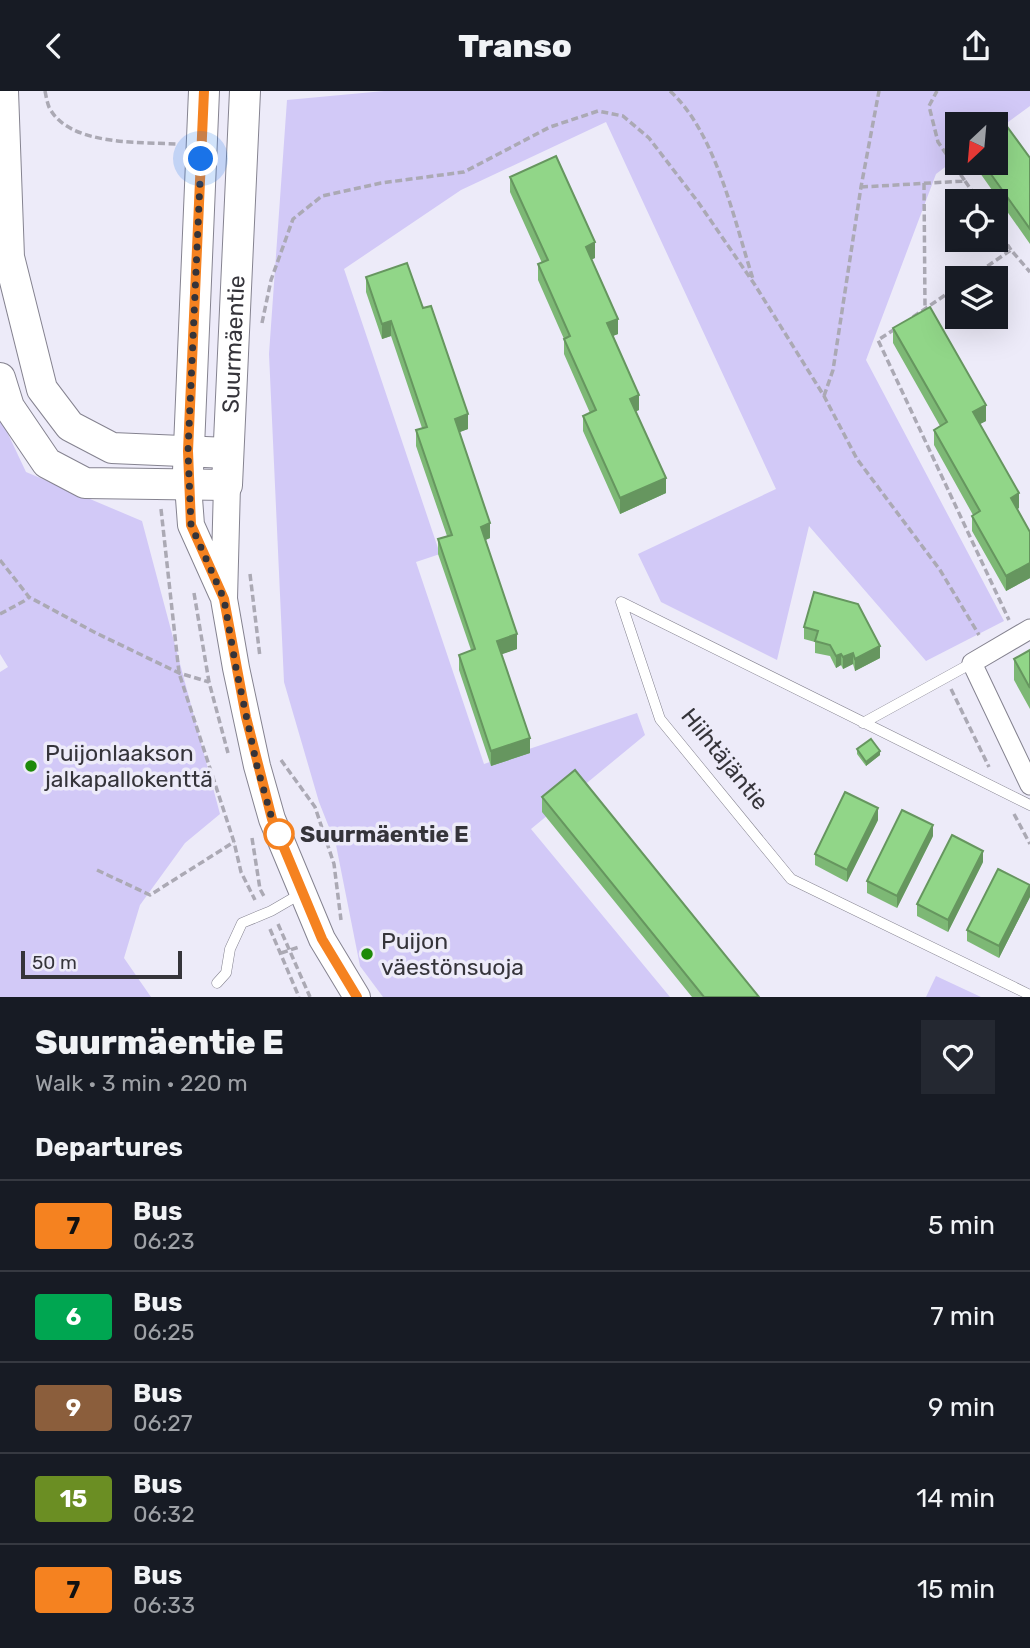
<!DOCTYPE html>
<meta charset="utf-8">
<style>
body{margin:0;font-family:Rubik,sans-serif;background:#242831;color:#f1f3f6;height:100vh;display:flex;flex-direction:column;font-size:26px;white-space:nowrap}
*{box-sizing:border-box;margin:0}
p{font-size:23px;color:#9ea1a6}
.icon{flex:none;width:38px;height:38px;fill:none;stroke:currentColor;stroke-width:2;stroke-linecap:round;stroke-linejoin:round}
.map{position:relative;height:906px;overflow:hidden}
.panel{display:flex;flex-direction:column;background:#171b24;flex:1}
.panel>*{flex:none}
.badge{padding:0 14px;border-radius:5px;font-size:24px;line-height:46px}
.needle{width:46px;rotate:206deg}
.buttons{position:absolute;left:945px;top:21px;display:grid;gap:14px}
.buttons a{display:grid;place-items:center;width:63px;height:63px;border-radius:0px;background:#171b24;box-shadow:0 7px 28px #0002;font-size:35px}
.scale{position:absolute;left:21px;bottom:18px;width:161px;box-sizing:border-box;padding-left:7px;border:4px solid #35343a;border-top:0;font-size:19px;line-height:24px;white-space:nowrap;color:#35343a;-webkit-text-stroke:5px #edebf9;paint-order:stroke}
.you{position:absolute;width:35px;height:35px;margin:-18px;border:5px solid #fff;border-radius:50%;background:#1a73e8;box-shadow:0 0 0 10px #1a73e833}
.map>.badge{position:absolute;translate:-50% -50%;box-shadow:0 0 0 4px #fff}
h2{padding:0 35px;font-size:26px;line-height:63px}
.round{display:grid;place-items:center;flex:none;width:74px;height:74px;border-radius:0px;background:#242831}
.overview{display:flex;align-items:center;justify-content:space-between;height:119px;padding:0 35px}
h1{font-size:33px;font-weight:800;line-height:52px}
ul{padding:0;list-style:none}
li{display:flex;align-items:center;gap:21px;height:91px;padding:0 35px;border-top:2px solid #363941}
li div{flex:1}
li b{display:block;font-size:26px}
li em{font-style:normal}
li .badge{min-width:77px;font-weight:700;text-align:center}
header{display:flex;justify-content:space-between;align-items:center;height:91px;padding:0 35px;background:#171b24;font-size:32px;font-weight:800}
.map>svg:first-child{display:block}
.green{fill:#d2c9f7}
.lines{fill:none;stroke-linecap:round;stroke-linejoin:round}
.service-casing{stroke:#858390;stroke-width:11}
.minor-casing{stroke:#858390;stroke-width:21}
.secondary-casing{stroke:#858390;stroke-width:28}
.primary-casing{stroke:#858390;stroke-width:32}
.path{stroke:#aba9b4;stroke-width:3.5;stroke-dasharray:7 3.5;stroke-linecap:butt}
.service{stroke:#fff;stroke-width:10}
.minor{stroke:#fff;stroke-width:19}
.secondary{stroke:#fff;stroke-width:26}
.primary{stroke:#fff;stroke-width:30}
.wall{fill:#7db875}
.shaded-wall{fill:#66965f}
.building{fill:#91d688;stroke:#66965f;stroke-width:2}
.line-casing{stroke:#fff;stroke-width:16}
.line{stroke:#f58220;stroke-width:10}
.walk{stroke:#35343a;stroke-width:7;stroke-dasharray:0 12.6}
.poi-dot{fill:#1d8a09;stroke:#edebf9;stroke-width:2.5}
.stop-dot{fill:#fff;stroke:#f58220;stroke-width:3.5}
.labels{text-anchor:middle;stroke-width:7;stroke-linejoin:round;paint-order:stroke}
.street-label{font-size:23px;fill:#35343a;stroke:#edebf9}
.poi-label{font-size:23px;fill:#35343a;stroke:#edebf9;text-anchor:start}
.stop-label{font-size:23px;font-weight:bold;fill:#35343a;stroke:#edebf9;text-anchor:start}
</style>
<header><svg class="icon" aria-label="back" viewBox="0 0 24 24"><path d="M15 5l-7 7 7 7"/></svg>Transo<svg class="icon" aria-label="share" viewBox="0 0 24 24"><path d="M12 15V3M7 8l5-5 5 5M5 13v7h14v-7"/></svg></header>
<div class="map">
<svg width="1030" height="906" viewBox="0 0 1030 906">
<rect width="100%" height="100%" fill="#edebf9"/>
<path class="green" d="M384 0H1030V15L996 40V33H957V67L936 83 866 269 1004 530 926 570 809 435 777 569 661 511 638 463 776 398 606 31 461 99 344 178 440 463 416 471 484 673 637 622 645 644 531 738 670 906H383L360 875 336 754 319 711 284 591 269 263 287 9Z
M0 326 26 381 142 430 220 723 185 752 140 814 124 867 151 906H0V581L8 576 0 563Z
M936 885 981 906H926Z"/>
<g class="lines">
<g class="service-casing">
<path id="service" d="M621 511 660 628 791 788 1030 904
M621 511 1030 714
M863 632 972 572
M217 892 226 882 230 858 242 832 271 820 302 802"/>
</g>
<g class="minor-casing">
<path id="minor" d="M1030 538 972 572 1030 694"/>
</g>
<g class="secondary-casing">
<path id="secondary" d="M188 394 191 434 222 503
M227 394 224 508 236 577 257 675 272 728 322 848 357 906"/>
</g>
<g class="primary-casing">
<g id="primary">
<path d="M3 0 9 166 42 298 70 335 112 357 228 362"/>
<path id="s1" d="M0 287 9 316 47 372 85 392 227 394 245 0"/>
<path d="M188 380 204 0"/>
</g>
</g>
<path class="path" d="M45 0C46 5 47 11 49 16 68 55 140 51 177 53
M670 0C716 42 734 129 753 188
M965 90 979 110
M924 92 925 217
M861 96 965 90 938 51 929 15 937 0
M996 136 1011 159
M970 187 1011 159 1030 181
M913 226 957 196
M262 232 271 189 293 128 322 105 381 92 464 81 550 36 598 20 623 25 649 47 698 111 755 194 824 305 857 368 940 479 979 544
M895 238 878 249 1009 529
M824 305 833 279 861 96 879 0
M161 418 179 582 234 751 241 781 255 809
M0 469 29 506 96 542 179 582 209 591
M250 483 260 566
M194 502 209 591 228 662
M0 523 24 510 29 506
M951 598 989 676
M281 669 315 716 334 773 341 829
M1014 723 1030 753
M252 747 260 798 265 807
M97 779 150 804 234 751
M278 833 310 906
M270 838 299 906
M281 862 299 856"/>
<use href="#service" class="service"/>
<use href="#minor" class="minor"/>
<use href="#secondary" class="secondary"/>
<use href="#primary" class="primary"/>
</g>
<path class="wall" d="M1030 67V153L973 72H996Z
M510 86 595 167 591 168 618 243 613 245 639 319 636 320 666 402 620 423 583 340V325L590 322 564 263V248L538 189V173L542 172 510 101Z
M366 186 423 217 468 338 459 341 490 447 485 449 517 558 501 563 530 662 491 675 459 579V564L471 559 438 463V448L447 445 416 355V339L422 337 391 245 382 248 366 201Z
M893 237 986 330 979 333 1019 417 1017 418 1030 441V487L1006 500 972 440V425L973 424 934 354V339L940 335 893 252Z
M814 501 880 567 855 580 853 573 843 578 841 574 836 577 830 565 815 562V551L804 548V536Z
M1030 559V618L1014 589V568Z
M857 658 880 664 866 675 857 663Z
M542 706 759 906H692L542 721Z
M878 729 847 791 815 774V763Z
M933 745 897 817 867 802V790Z
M983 771 948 841 917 825V813Z
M1030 806 999 867 967 850V839Z"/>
<path class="shaded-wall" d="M595 151V167L586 171V156Z
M618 228V243L607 247V232Z
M391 230V245L382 248V233Z
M639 304V319L630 323V308Z
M986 314V330L973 337V321Z
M468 323V338L455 343V328Z
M666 387V402L620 423V407Z
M1019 402V417L1011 422V407Z
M490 432V447L481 451V436Z
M1030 472V487L1006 500V485Z
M517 543V558L497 565V550Z
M880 555V567L855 580V568Z
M853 562V573L843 578V566Z
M841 563V574L836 577V565Z
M530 647V662L491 675V660Z
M880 660V664L866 675V671Z
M878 717V729L847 791V779Z
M933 734V745L897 817V805Z
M983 760V771L948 841V829Z
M1030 794V806L999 867V855Z"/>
<path class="building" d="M1003 30 1030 67V138L983 72H996V35Z
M556 65 595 151 586 156 618 228 607 232 639 304 630 308 666 387 620 407 583 325 596 319 564 248 570 245 538 173 548 169 510 86Z
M407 172 423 217 431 215 468 323 455 328 490 432 481 436 517 543 497 550 530 647 491 660 459 564 475 558 438 448 452 444 416 339 427 336 391 230 382 233 366 186Z
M930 216 986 314 973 321 1019 402 1011 407 1030 441V472L1006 485 972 425 980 420 934 339 947 331 893 237Z
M814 501 858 513 880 555 855 568 853 562 843 566 841 563 836 565 830 554 815 550 818 540 804 536Z
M1030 559V597L1014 568Z
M871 648 880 660 866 671 857 658Z
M575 679 759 906H704L542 706Z
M845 701 878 717 847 779 815 763Z
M902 719 933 734 897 805 867 790Z
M952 744 983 760 948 829 917 813Z
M998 778 1030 794 999 855 967 839Z"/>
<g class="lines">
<g class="line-casing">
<path id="line" d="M204 0 188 360 191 434 224 508 246 626 272 728 322 848 357 906"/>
</g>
<use href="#line" class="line"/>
<path class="walk" d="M201 68 188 360 191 434 224 508 236 577 257 675 272 728 283 752 279 743"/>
</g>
<g class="poi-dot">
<circle cx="31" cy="675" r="7"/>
<circle cx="367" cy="863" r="7"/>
</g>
<circle class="stop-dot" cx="279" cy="743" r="14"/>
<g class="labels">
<g class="street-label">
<text dy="8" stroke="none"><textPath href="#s1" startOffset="424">Suurmäentie</textPath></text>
<text transform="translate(725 668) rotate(51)" y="8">Hiihtäjäntie</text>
</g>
<g class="poi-label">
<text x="45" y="670">Puijonlaakson<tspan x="45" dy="26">jalkapallokenttä</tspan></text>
<text x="381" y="858">Puijon<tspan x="381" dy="26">väestönsuoja</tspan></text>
</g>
<g class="stop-label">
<text x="300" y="751">Suurmäentie E</text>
</g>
</g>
</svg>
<div class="buttons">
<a><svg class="needle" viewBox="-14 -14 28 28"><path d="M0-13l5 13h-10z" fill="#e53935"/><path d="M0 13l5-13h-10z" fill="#9ea1a6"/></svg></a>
<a><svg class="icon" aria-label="locate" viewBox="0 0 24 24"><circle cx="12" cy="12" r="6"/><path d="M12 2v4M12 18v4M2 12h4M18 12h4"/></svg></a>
<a><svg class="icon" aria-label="layers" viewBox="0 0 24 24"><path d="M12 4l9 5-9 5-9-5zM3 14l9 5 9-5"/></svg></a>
</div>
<div class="scale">50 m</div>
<div class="you" style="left:201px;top:68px"></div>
</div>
<section class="panel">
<div class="overview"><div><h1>Suurmäentie E</h1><p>Walk · 3 min · 220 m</p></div><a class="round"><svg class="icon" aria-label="heart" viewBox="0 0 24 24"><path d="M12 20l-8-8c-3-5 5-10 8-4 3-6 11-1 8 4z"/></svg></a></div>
<h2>Departures</h2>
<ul>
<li><span class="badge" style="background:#f58220;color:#111">7</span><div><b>Bus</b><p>06:23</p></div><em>5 min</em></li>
<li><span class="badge" style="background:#00a651;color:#fff">6</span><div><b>Bus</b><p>06:25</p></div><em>7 min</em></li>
<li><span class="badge" style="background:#8b5e3c;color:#fff">9</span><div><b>Bus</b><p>06:27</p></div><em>9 min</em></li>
<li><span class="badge" style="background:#6b8e23;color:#fff">15</span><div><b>Bus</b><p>06:32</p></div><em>14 min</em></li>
<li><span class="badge" style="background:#f58220;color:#111">7</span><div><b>Bus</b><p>06:33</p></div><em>15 min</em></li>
</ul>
</section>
